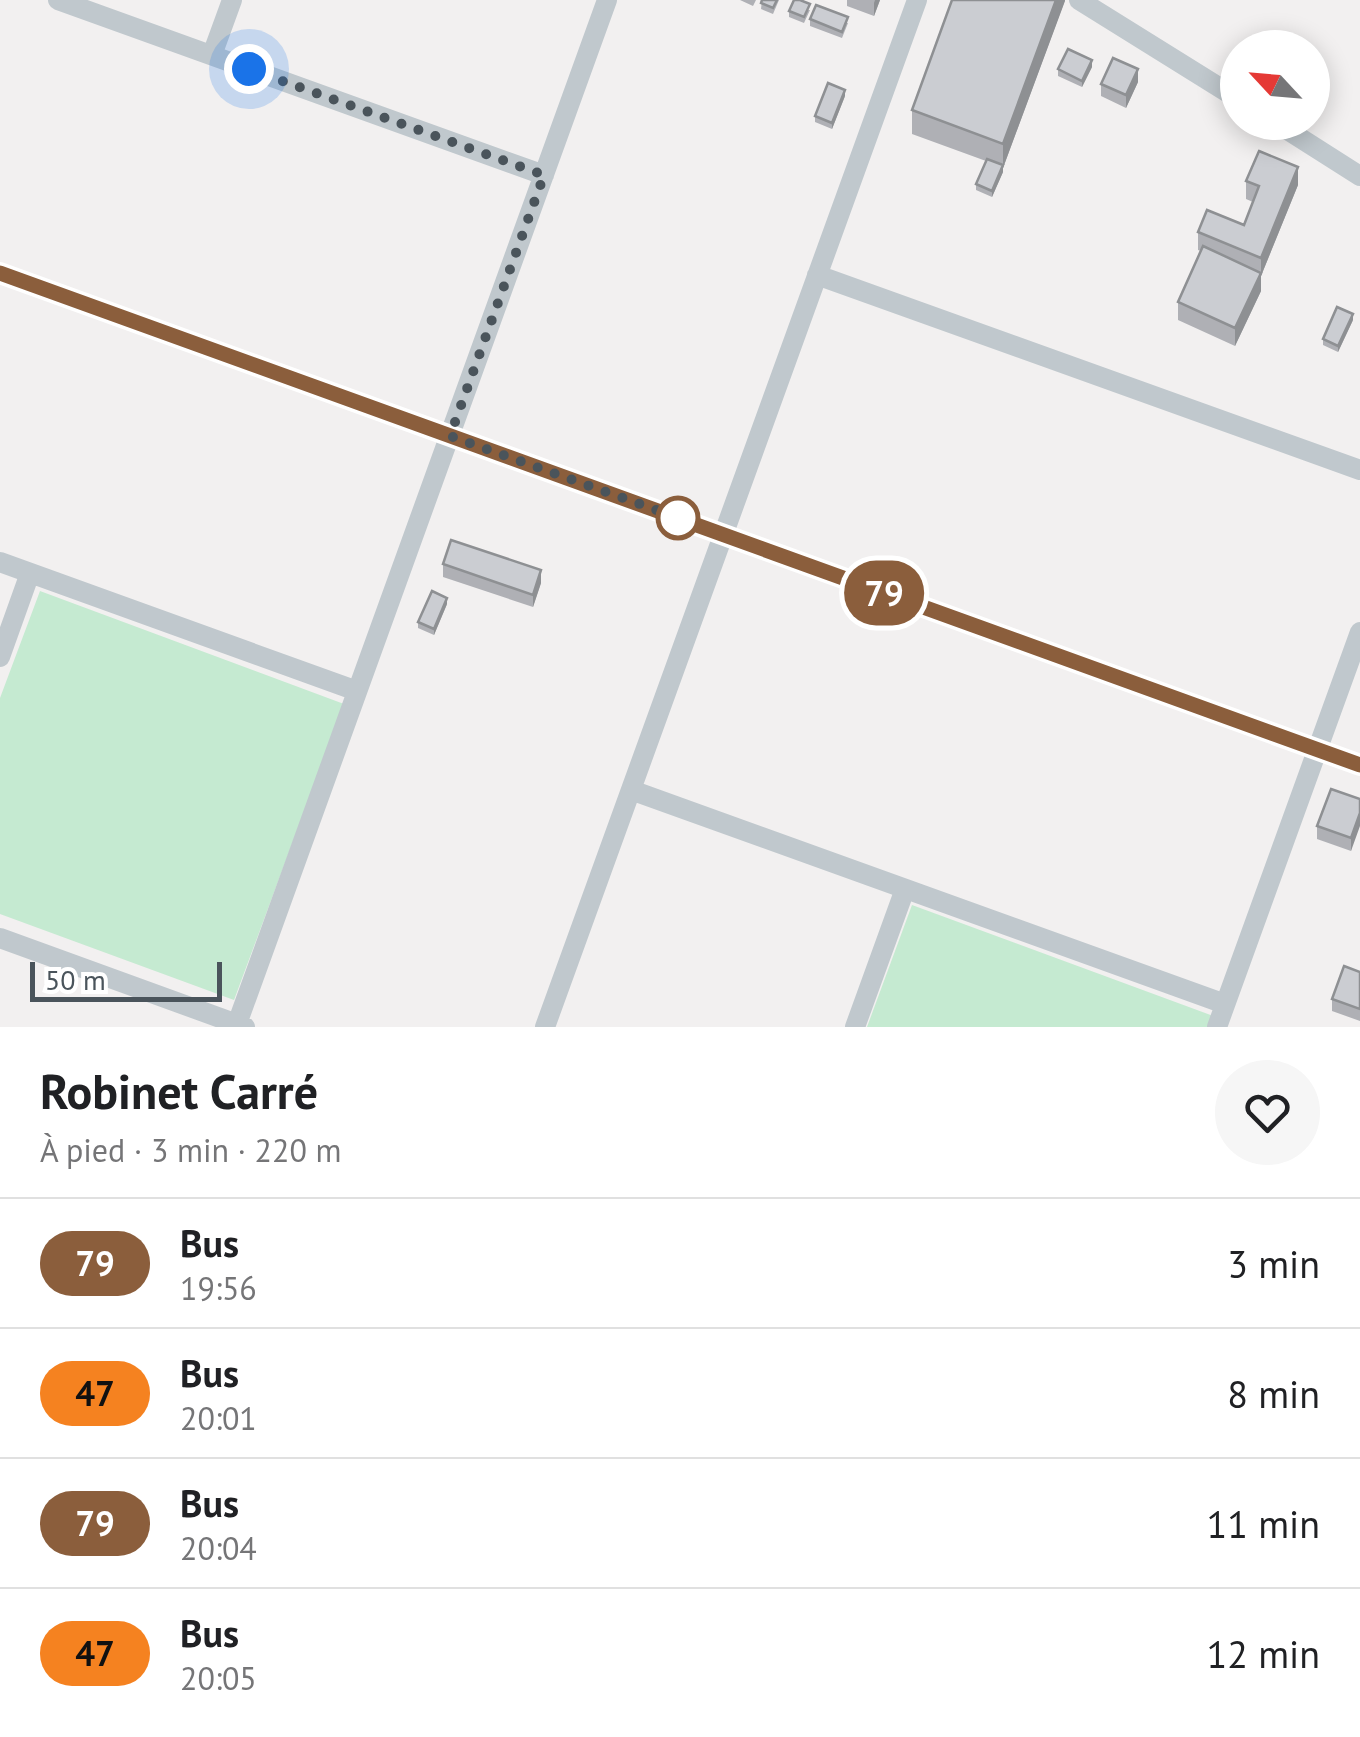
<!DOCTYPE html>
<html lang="fr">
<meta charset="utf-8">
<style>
body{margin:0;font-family:"PT Sans",sans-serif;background:#f6f6f6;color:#202124;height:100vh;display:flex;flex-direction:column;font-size:38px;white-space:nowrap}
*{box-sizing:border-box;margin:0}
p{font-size:32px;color:#757577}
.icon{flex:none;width:55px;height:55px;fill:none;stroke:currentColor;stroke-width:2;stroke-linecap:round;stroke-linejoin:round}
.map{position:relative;height:1027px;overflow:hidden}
.details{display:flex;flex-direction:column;background:#fff;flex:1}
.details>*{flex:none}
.badge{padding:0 20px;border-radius:32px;font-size:35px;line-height:65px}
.needle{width:65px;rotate:296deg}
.controls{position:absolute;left:1220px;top:30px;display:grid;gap:20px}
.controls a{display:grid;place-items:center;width:110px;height:110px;border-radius:50%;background:#fff;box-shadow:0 5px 25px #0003;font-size:50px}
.scale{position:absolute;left:30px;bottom:25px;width:192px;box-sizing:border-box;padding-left:10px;border:5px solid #4a545b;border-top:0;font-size:28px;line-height:35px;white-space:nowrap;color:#4a545b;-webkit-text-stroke:8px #fff;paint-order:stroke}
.you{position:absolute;width:50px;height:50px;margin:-25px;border:8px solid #fff;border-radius:50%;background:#1a73e8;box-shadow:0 0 0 15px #1a73e833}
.map>.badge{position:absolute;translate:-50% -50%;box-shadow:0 0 0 5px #fff}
.round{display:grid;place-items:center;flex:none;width:105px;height:105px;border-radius:52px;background:#f6f6f6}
.headline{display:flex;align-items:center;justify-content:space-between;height:170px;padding:0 40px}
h1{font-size:48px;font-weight:700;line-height:75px}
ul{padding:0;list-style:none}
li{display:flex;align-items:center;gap:30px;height:130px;padding:0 40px;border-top:2px solid #e0e0e0}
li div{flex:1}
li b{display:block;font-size:38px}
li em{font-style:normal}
li .badge{min-width:110px;font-weight:700;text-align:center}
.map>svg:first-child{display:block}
.green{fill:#c5ead1}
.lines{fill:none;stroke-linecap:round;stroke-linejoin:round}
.street{stroke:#c0c8cd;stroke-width:20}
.wall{fill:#afb0b5}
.shaded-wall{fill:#8e9093}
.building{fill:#cbcdd2;stroke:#8e9093;stroke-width:2.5}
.line-casing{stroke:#fff;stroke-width:22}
.line{stroke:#8b5e3c;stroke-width:15}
.walk{stroke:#4a545b;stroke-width:10;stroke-dasharray:0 18}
.stop-dot{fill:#fff;stroke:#8b5e3c;stroke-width:5}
</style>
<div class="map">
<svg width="1360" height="1027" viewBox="0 0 1360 1027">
<rect width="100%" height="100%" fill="#f2f0f0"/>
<path class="green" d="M40 591 344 704 234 1000 0 914V698Z
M912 905 1216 1017 1213 1027H867Z"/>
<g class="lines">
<path class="street" d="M58 0 544 175
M1079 0 1238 99
M212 55 232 0
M1275 122 1360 176
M0 273 1360 765
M817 275 1360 470
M0 562 357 691
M0 657 30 573
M631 790 1225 1004
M0 938 245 1027
M237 1024 607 0
M545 1027 917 0
M855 1027 905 889
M1217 1027 1360 632"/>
</g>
<path class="wall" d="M740 0H756L753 6Z
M762 0H779L773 14 761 9Z
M847 0H880L874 16 847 6Z
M1065 0 1003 168V172L992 197 976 190V184L986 161 912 134V110Z
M810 10 804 23 789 17V11Z
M810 19 848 23 842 38 810 26Z
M1092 67 1082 87 1058 76V69Z
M1138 82 1126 108 1101 96V84Z
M845 96 832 129 815 122V116Z
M1246 181 1298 185 1261 276V291L1235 346 1178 320V302L1201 251 1198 250V232L1244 225 1253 202 1246 199Z
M1353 320 1338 352 1323 345V339Z
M443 564 541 583 533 607 443 577Z
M447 604 434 635 418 628V622Z
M1360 799 1351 851 1317 839V826Z
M1360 972V1021L1332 1011V999Z"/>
<path class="shaded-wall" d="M875 0H880L874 16V3Z
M1056 0H1065V1L1003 168V144Z
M1092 60V67L1082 87V81Z
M1138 69V82L1126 108V95Z
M845 90V96L832 129V123Z
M1003 165V172L992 197V191Z
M1298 167V185L1261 276V258Z
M1261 273V291L1235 346V328Z
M1353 314V320L1338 352V346Z
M541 570V583L533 607V595Z
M447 598V604L434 635V629Z
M1360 813V826L1351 851V838Z"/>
<path class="building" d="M762 0H777L773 8 761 3Z
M794 0H800L810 4 804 17 789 11Z
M952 0H1056L1003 144 912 110Z
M816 5 848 17 842 32 810 19Z
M1068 49 1092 60 1082 81 1058 69Z
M1113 58 1138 69 1126 95 1101 84Z
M828 83 845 90 832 123 815 116Z
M1259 151 1298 167 1261 258 1198 232 1207 210 1244 225 1259 186 1246 181Z
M987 159 1003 165 992 191 976 184Z
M1203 246 1261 273 1235 328 1178 302Z
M1337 307 1353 314 1338 346 1323 339Z
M451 540 541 570 533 595 443 564Z
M432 591 447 598 434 629 418 622Z
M1331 789 1360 799V813L1351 838 1317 826Z
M1344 966 1360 972V1009L1332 999Z"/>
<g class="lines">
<g class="line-casing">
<path id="line" d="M0 273 1360 765"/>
</g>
<use href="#line" class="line"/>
<path class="walk" d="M249 69 544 175 450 436 690 522 678 518"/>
</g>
<circle class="stop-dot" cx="678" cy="518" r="20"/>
</svg>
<div class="controls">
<a><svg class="needle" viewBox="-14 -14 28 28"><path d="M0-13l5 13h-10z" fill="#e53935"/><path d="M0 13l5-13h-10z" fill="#757577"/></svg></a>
</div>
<div class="scale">50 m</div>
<div class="you" style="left:249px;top:69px"></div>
<b class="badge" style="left:884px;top:593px;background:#8b5e3c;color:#fff">79</b>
</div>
<section class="details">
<div class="headline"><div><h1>Robinet Carré</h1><p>À pied · 3 min · 220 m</p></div><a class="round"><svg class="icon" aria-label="heart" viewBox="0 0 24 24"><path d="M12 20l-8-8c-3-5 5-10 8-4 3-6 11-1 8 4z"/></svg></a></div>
<ul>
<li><span class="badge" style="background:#8b5e3c;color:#fff">79</span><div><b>Bus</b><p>19:56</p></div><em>3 min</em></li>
<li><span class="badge" style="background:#f58220;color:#111">47</span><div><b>Bus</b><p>20:01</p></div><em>8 min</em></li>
<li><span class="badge" style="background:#8b5e3c;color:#fff">79</span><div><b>Bus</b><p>20:04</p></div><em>11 min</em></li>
<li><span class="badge" style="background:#f58220;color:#111">47</span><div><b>Bus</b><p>20:05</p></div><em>12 min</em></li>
</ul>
</section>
